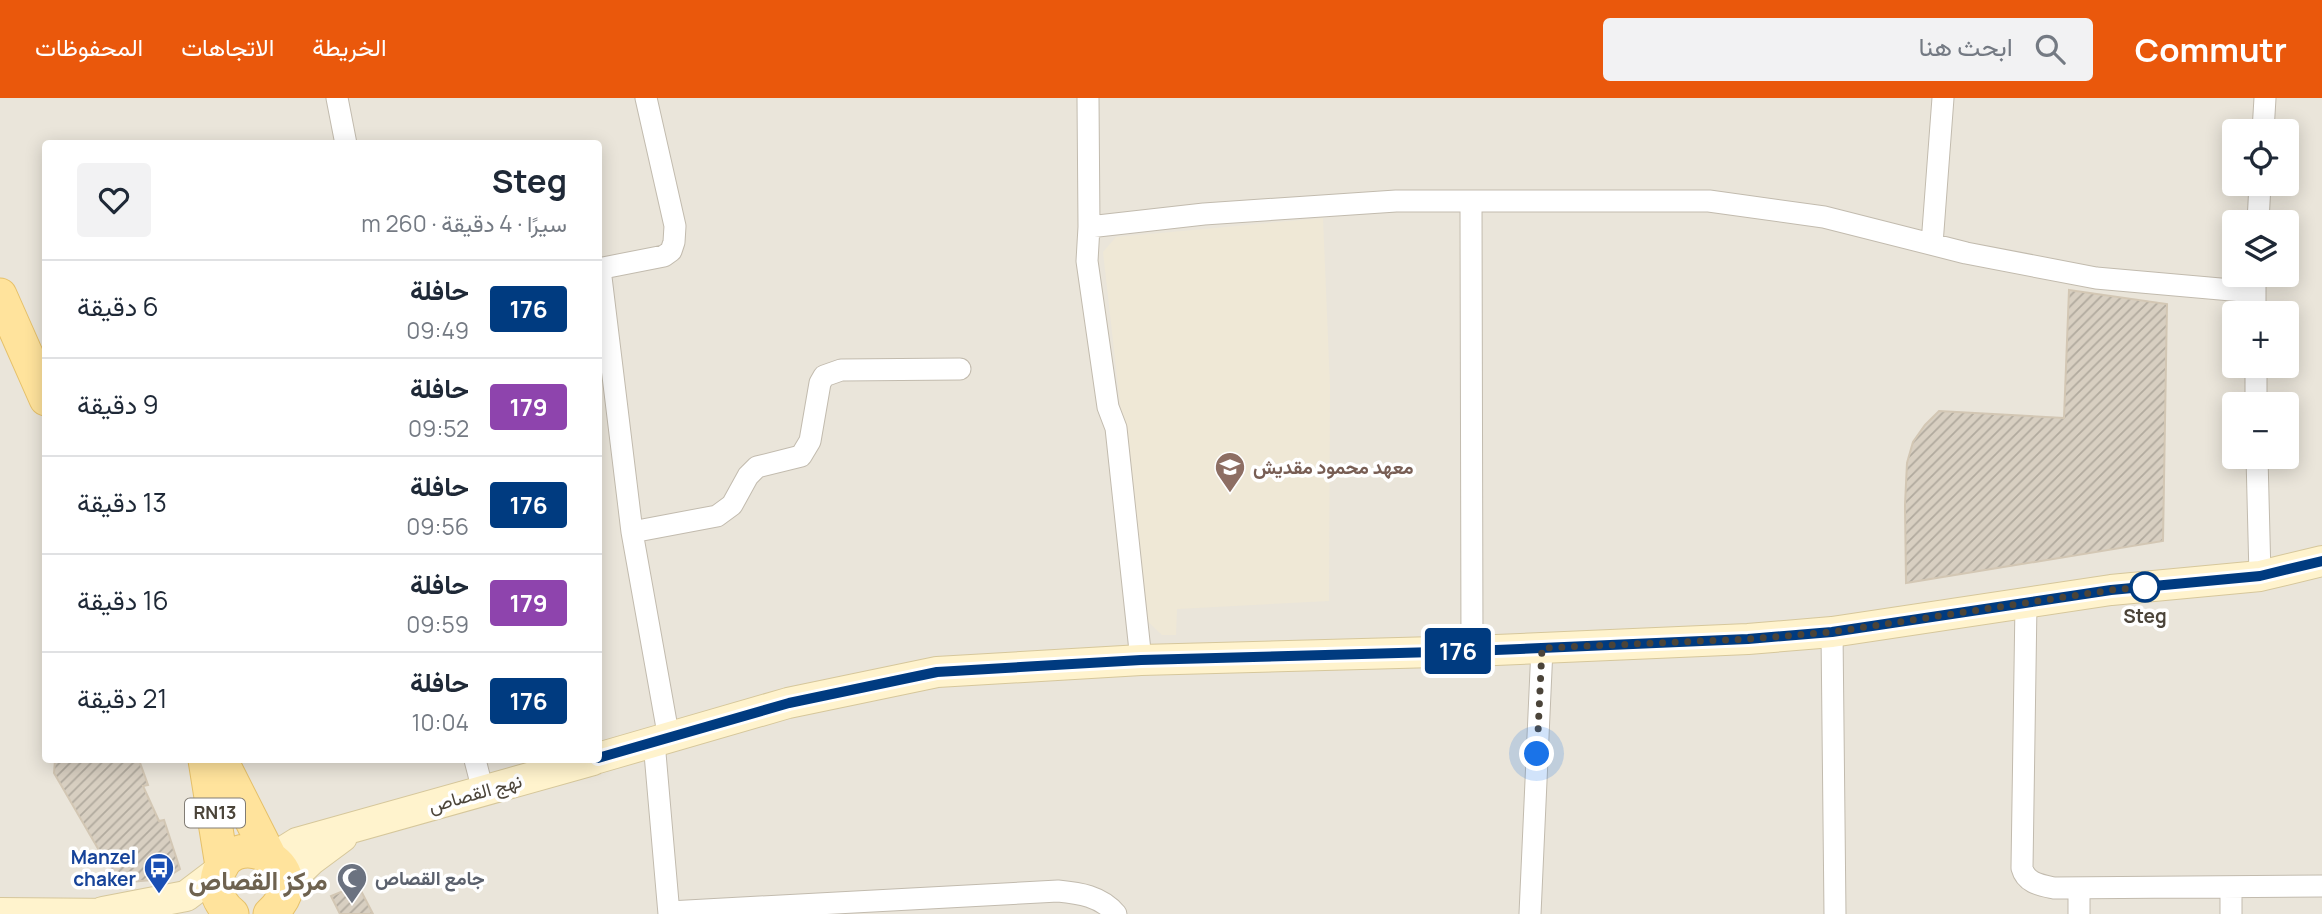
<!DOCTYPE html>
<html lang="ar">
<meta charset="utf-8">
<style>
body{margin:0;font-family:Manrope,Vazirmatn,sans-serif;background:#f2f2f3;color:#1f2937;direction:rtl;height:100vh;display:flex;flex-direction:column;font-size:26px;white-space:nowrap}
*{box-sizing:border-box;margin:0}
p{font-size:23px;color:#747a83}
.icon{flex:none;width:38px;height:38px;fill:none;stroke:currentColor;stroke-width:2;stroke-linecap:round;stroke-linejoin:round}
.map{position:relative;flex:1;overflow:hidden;direction:ltr}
.panel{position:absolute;left:42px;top:42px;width:560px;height:623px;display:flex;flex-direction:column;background:#fff;border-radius:7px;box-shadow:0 4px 18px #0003;direction:rtl}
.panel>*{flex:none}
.badge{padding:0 14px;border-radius:5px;font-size:24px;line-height:46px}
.controls{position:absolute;left:2222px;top:21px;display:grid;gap:14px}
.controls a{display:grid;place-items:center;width:77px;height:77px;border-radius:7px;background:#fff;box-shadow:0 4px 18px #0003;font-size:35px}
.you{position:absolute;width:35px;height:35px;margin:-18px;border:5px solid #fff;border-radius:50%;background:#1a73e8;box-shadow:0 0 0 10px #1a73e833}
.map>.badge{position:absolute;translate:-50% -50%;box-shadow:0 0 0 4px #fff}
.round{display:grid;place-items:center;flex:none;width:74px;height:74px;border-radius:7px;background:#f2f2f3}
.head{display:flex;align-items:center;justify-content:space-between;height:119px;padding:0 35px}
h1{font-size:33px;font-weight:700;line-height:52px}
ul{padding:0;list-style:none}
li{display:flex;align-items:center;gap:21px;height:98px;padding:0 35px;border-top:2px solid #e0e1e3}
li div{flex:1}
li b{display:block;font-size:26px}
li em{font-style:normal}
li .badge{min-width:77px;font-weight:700;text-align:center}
header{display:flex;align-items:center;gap:42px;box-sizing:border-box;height:98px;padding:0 35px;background:#ea580c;color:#fff}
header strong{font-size:33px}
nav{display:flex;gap:38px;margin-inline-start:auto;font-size:24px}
.search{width:490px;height:63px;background:#f2f2f3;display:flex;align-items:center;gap:18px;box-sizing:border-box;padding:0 24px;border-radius:7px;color:#747a83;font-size:26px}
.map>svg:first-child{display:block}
.residential{fill:#eae5da;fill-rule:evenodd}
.education{fill:#efe8d6}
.building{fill:url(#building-hatch);stroke:#d3c7b4;stroke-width:2}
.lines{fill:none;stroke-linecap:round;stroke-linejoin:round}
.street-casing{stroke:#c2bbae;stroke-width:23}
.secondary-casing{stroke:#d6c79b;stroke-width:32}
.primary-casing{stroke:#e6c16a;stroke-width:35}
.street{stroke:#fff;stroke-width:21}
.secondary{stroke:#fff3cd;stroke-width:30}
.primary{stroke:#ffe39c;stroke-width:33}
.line-casing{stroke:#fff;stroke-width:16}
.line{stroke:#003b80;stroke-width:10}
.walk{stroke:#4b4439;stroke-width:7;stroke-dasharray:0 12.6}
.stop-dot{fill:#fff;stroke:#003b80;stroke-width:3.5}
.labels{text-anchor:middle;stroke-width:7;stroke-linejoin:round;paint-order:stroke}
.shield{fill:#fff;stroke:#817c74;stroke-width:2}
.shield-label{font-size:18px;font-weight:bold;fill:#4b4439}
.education-label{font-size:19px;font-weight:bold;fill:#785e54;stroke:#fff;text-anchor:start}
.stop-label{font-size:19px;font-weight:bold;fill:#4b4439;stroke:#fff}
.street-label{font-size:19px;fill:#4b4439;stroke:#fff}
.transit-label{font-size:19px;font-weight:bold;fill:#164399;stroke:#fff;text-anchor:end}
.worship-label{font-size:19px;font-weight:bold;fill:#5b616d;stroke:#fff;text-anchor:start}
.district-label{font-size:26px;font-weight:bold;fill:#6e6250;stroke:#fff}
</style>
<header>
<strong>Commutr</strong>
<div class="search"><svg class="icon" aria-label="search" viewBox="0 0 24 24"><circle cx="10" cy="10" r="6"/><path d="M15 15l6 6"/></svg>ابحث هنا</div>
<nav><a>الخريطة</a><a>الاتجاهات</a><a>المحفوظات</a></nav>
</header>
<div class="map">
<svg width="2322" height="816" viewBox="0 0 2322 816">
<defs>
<pattern id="building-hatch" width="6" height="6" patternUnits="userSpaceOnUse" patternTransform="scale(1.75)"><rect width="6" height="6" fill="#d8cfc1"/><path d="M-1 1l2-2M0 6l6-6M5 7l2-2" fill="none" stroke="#b1aa9e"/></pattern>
</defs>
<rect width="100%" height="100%" fill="#f6f3ec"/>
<path class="residential" d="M0 0H2322V816H0ZM2235 33H2287V86H2235ZM46 46H598V662H46ZM2235 124H2287V177H2235ZM2235 215H2287V268H2235ZM2235 306H2287V359H2235Z"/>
<path class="education" d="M1323 120 1330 288 1329 503 1177 511 1176 537H1162L1144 520 1103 154 1116 139Z"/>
<path class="building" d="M2069 192 2167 206 2163 443 1906 485 1905 407 1907 365 1913 344 1925 327 1939 313 2064 320Z
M55 662H139L148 687 143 688 159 723 164 722 180 771 164 781 118 785 54 675Z
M358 787 373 816H340L331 798Z"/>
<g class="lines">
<g class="street-casing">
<path id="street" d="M337 0 346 46
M1088 0 1089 129 1087 163 1108 309 1116 330 1141 562
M2263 33 2265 0
M1471 105 1472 553
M2258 124 2260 86
M1089 129 1204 116 1396 103H1709L1824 119 1966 155 2096 180 2254 194
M1932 146 1943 0
M598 171 664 158 671 153 674 144 675 128 646 0
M600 171 632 434 669 641
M2255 215V177
M2256 268V306
M2257 359 2260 478
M632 434 717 418 732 407 748 378 757 369 801 358 810 343 820 285 824 278 841 272 960 271
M2026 505 2022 770C2026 785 2040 787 2054 790L2322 788
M1832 534 1835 816
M654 644 669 816
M475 662 483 693
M2231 789V816
M2079 790V816
M669 814 1058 793C1079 795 1101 798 1116 816
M1530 816 1542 550"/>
</g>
<g class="secondary-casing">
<path id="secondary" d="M598 660 788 605 937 574 1141 562 1472 553 1748 541 1832 534 2111 492 2260 478 2322 463
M273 760 297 745 593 662
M286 786 311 762 342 739
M103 814 186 798 219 773
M0 815 116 816"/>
</g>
<g class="primary-casing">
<path id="primary" d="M0 197 46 301
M205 662 222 768
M221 662 269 757
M232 816C222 808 215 797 217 783 224 721 325 767 270 816"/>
</g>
<use href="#street" class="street"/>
<use href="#secondary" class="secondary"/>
<use href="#primary" class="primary"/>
</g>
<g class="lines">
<g class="line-casing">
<path id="line" d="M598 660 789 605 937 574 1141 562 1472 553 1748 541 1832 534 2111 492 2260 478 2322 463"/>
</g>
<use href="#line" class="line"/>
<path class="walk" d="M1537 656 1542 550 1748 541 1832 534 2111 492 2145 489"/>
</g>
<defs>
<g id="school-pin" transform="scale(1.575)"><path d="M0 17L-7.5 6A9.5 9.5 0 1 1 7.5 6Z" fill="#8d6e63" stroke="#fff"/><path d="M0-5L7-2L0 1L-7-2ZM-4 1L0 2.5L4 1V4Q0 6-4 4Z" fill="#fff"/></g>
<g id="bus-pin" transform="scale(1.575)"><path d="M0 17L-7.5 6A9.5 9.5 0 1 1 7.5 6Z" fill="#1a4fb4" stroke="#fff"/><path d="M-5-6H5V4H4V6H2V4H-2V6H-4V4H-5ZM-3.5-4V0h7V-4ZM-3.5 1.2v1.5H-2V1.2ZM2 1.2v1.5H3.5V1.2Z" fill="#fff"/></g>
<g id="mosque-pin" transform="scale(1.575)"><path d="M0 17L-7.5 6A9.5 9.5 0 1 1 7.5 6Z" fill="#6b7280" stroke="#fff"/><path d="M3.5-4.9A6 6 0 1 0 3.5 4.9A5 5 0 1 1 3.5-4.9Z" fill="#fff"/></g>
</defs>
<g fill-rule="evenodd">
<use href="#school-pin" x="1230" y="369"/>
<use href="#bus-pin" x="159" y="770"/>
<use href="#mosque-pin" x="352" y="780"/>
</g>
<circle class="stop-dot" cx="2145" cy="489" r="14"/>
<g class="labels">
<rect class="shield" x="185" y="700.5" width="60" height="29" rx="5"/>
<g class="shield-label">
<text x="215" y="721">RN13</text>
</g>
<g class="education-label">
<text x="1253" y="376">معهد محمود مقديش</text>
</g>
<g class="stop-label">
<text x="2145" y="525">Steg</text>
</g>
<g class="street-label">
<text transform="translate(475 695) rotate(-16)" y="7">نهج القصاص</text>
</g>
<g class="transit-label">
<text x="136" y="766">Manzel<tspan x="136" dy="22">chaker</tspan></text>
</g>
<g class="worship-label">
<text x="375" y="787">جامع القصاص</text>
</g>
<g class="district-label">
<text x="258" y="792">مركز القصاص</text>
</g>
</g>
</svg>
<div class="controls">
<a><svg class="icon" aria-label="locate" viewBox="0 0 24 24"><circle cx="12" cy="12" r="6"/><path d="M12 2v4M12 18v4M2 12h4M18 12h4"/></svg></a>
<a><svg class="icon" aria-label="layers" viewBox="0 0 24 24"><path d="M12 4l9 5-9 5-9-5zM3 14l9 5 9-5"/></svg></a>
<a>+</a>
<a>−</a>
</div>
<div class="you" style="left:1537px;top:656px"></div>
<b class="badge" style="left:1458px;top:553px;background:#003b80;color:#fff">176</b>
<section class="panel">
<div class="head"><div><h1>Steg</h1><p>سيرًا · 4 دقيقة · 260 m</p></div><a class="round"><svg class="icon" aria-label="heart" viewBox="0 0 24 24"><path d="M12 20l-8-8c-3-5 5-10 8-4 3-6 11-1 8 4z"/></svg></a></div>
<ul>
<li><span class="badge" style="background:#003b80;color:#fff">176</span><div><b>حافلة</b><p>09:49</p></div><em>6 دقيقة</em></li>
<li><span class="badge" style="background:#8e44ad;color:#fff">179</span><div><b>حافلة</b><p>09:52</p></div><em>9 دقيقة</em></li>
<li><span class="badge" style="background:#003b80;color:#fff">176</span><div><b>حافلة</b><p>09:56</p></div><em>13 دقيقة</em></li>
<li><span class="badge" style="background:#8e44ad;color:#fff">179</span><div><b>حافلة</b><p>09:59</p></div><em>16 دقيقة</em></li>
<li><span class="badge" style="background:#003b80;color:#fff">176</span><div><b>حافلة</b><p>10:04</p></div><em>21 دقيقة</em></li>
</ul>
</section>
</div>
